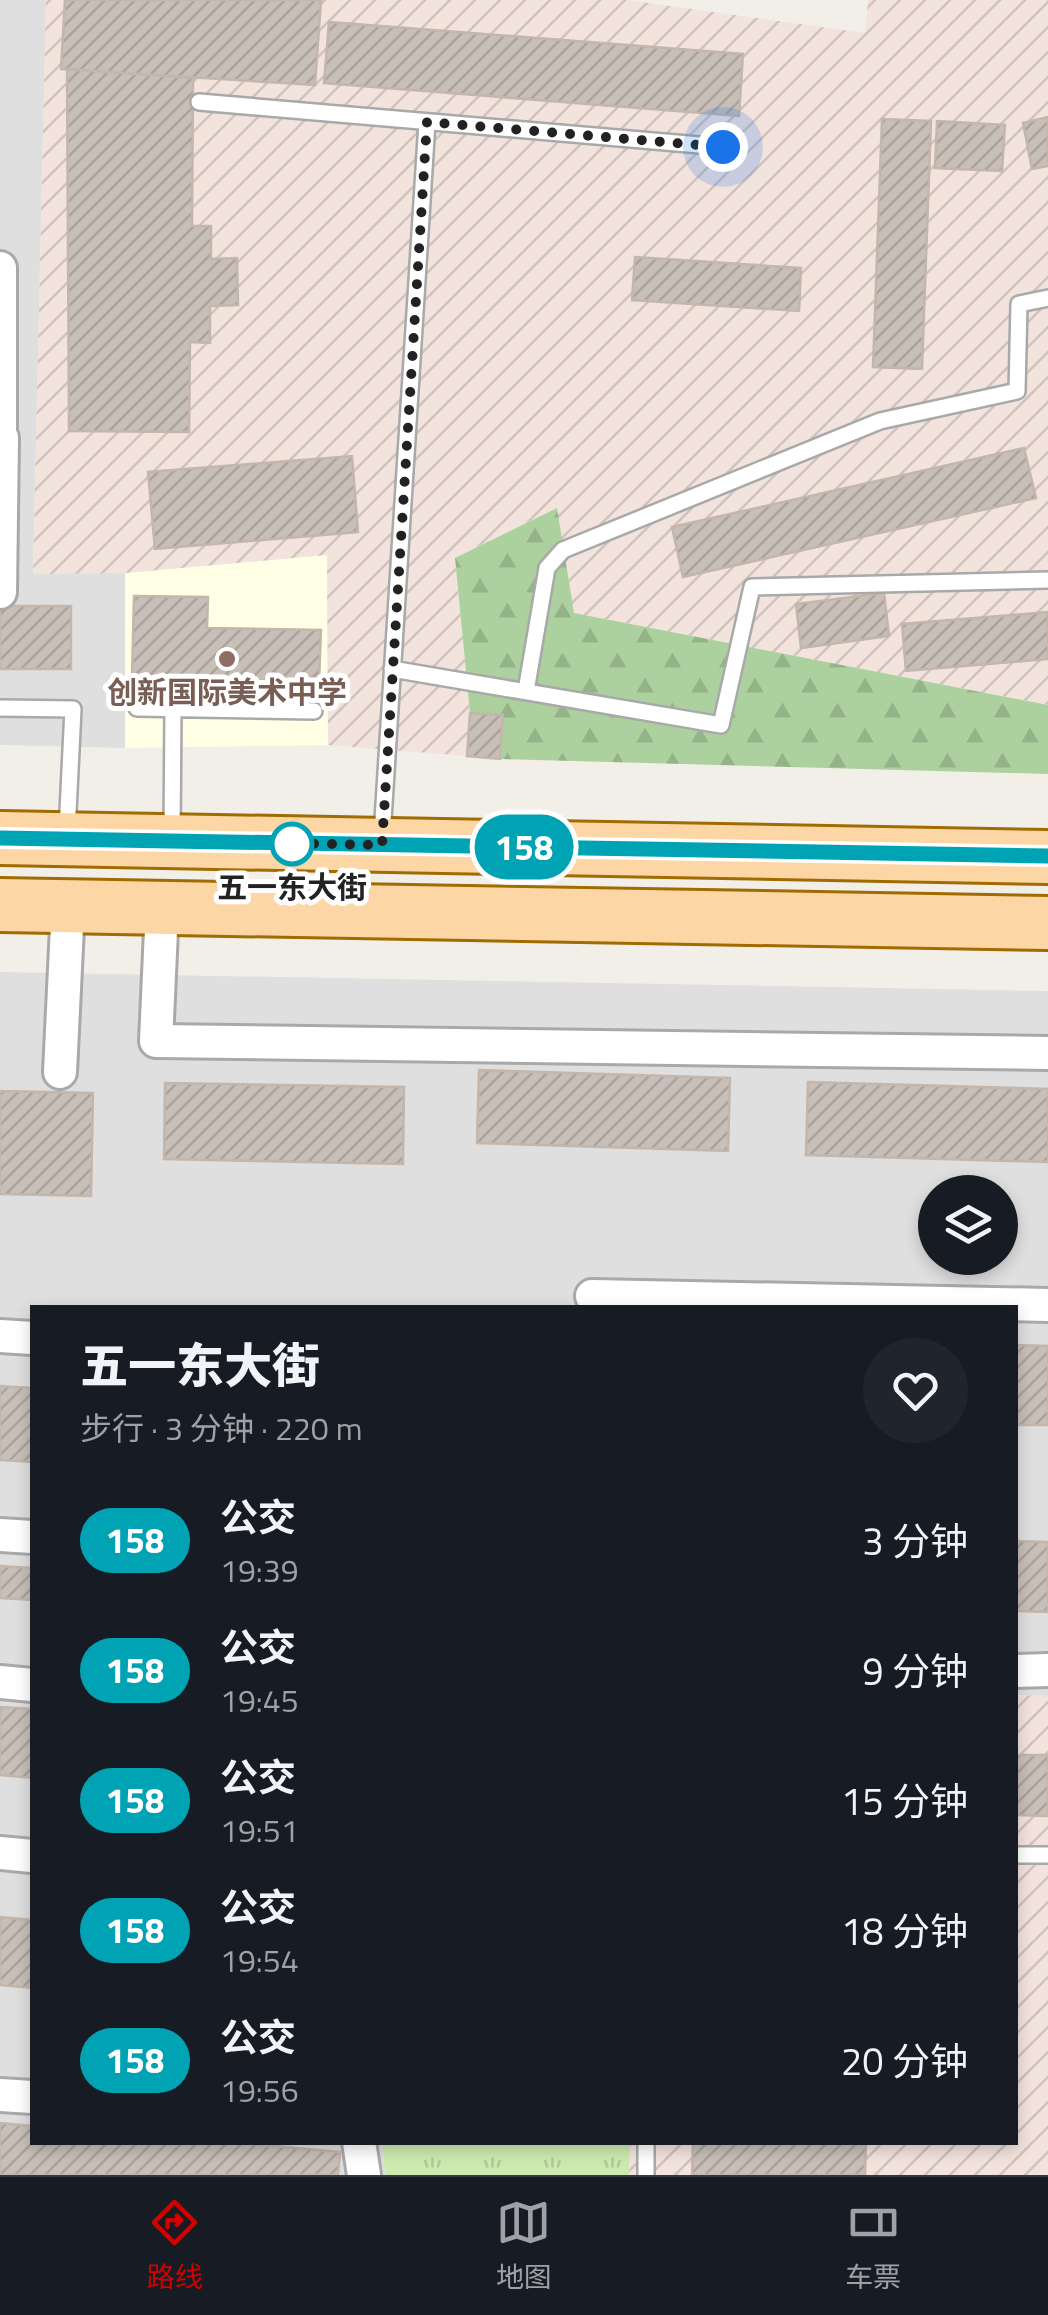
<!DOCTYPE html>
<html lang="zh">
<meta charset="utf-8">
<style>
body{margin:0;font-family:"Titillium Web","Noto Sans SC",sans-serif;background:#20242c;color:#f1f3f6;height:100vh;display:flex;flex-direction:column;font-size:38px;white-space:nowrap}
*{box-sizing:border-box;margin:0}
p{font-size:32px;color:#9ea1a6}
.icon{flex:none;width:55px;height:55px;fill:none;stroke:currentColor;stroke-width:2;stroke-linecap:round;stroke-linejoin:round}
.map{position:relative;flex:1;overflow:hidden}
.drawer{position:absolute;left:30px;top:1305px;width:988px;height:840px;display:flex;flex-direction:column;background:#171b24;border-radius:0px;box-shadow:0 5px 15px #0003}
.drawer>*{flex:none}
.badge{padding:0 20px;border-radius:32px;font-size:35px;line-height:65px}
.buttons{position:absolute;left:918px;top:1175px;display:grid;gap:20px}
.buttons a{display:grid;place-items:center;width:100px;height:100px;border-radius:50%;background:#171b24;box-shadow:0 5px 15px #0003;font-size:50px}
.you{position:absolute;width:50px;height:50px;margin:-25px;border:8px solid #fff;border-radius:50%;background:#1a73e8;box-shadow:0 0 0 15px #1a73e833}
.map>.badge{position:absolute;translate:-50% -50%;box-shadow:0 0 0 5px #fff}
.round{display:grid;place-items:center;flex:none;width:105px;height:105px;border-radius:52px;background:#20242c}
.overview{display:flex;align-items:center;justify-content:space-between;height:170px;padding:0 50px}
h1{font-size:48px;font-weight:800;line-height:75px}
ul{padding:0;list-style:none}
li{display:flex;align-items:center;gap:30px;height:130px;padding:0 50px}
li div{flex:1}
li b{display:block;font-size:38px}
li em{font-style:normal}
li .badge{min-width:110px;font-weight:700;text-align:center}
.tab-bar{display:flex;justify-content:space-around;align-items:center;height:140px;border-top:2px solid #363941;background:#171b24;font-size:28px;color:#9ea1a6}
.tab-bar a{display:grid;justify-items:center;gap:5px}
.tab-bar .current{color:#d40000}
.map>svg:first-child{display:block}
.residential{fill:#e0dfdf;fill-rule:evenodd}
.education{fill:#ffffe5}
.military{fill:url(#military-furrows)}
.grass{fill:url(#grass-tufts)}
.forest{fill:url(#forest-firs)}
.building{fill:url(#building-hatch);stroke:#c4b6ab;stroke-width:2.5}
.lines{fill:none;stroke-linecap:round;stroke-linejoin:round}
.service-casing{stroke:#a9a9a9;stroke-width:20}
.minor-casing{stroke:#a9a9a9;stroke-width:38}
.primary-casing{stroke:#a06b00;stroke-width:58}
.service{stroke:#fff;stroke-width:15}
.minor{stroke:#fff;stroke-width:32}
.primary{stroke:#fcd6a4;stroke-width:52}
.line-casing{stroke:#fff;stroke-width:22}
.line{stroke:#00a3b4;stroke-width:15}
.walk{stroke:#222;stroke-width:10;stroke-dasharray:0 18}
.education-dot{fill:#8d6e63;stroke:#fff;stroke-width:4}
.stop-dot{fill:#fff;stroke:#00a3b4;stroke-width:5}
.labels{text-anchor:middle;stroke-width:10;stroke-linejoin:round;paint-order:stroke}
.education-label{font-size:30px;font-weight:bold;fill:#785e54;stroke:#fff}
.stop-label{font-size:30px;font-weight:bold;fill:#222;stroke:#fff}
</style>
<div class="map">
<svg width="1048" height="2175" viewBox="0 0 1048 2175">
<defs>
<pattern id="military-furrows" width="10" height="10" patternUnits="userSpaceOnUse" patternTransform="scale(2.5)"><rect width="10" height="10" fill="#f3e3dd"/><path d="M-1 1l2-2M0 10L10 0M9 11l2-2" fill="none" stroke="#d0c2bd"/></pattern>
<pattern id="grass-tufts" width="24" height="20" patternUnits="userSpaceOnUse" patternTransform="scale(2.5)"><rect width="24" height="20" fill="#cdebb0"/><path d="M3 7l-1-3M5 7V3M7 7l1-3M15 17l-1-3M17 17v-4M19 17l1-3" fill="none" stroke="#b0c997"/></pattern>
<pattern id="forest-firs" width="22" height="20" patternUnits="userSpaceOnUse" patternTransform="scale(2.5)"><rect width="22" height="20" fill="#add19e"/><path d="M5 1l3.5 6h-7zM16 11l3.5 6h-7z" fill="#95b388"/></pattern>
<pattern id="building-hatch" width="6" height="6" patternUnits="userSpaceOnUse" patternTransform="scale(2.5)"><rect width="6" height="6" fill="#c7bfb8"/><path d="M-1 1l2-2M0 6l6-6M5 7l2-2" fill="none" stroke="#aba49e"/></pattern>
</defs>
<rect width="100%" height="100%" fill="#f2efe9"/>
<path class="residential" d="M0 0H46L33 573H125V748L0 745Z
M0 972 1048 991V1696L1015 1695V1308H32V2142L382 2143 385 2175H0ZM935 1192H1000V1258H935Z"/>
<path class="education" d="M327 555 328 745 125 748V573Z"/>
<path class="military" d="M46 0H627L865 33 868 0H1048V705L573 613 556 508 455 558 470 713 467 756 328 745 327 555 125 573 33 574Z
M1015 1695 1048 1696V2175H629L630 2143 1015 2142Z"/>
<path class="grass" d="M382 2143H630L629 2175H385Z"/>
<path class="forest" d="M557 508 574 613 1048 705V774L500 759 503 716 470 713 455 558Z"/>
<path class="building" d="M65 0H321L315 85 61 69Z
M329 22 743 54 739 116 324 83Z
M67 69 193 78 192 226H211V259L237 258 238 305 210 306V343L190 342 189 432 69 431Z
M1048 117V166L1032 169 1023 123Z
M882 119 931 121 922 369 873 367Z
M937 121 1005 125 1002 171 935 168Z
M635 257 801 268 799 311 632 300Z
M1024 448 1036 498 683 577 672 527Z
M352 456 358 532 155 549 148 472Z
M884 593 889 636 801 648 796 604Z
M134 596 208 597 207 628 321 630 319 682 132 677Z
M0 606H71V669H0Z
M1048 612V659L906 671 902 624Z
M470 713 503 715 500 759 467 756Z
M479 1070 730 1078 728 1151 477 1143Z
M808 1082 1048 1089V1162L806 1155Z
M165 1083 404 1087 403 1164 164 1159Z
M0 1091 93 1093 91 1196 0 1194Z
M1015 1345 1048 1346V1425H1015Z
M0 1386 32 1388V1462L0 1460Z
M1015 1541 1048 1542V1612L1015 1611Z
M0 1566 32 1568V1600L0 1598Z
M0 1707 32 1709V1778L0 1775Z
M1015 1755H1048V1816L1015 1815Z
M0 1917 32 1920V1988L0 1985Z
M0 2123 32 2126V2142H230L340 2152 338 2175H0Z
M693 2142H866L865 2175H692Z"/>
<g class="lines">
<g class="service-casing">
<path id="service" d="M199 102 723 147
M392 669 721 725 752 587 1048 580
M526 691 547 568 563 550 880 421 1017 391 1019 304 1048 298
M0 708 73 709 67 832
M137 708 314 711
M172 835 173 709
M382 836 427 122
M1015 1855H1048
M646 2175V2142"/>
</g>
<g class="minor-casing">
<path id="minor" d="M0 268V438
M0 592 2 438
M162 908 156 1041 1048 1053
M60 1072 68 906
M592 1296 1048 1305
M0 1336 32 1338
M0 1535 32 1537
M1015 1671 1048 1670
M0 1682 32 1685
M0 1853 32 1856
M0 2095 32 2097
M359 2142 364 2175"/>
</g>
<g class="primary-casing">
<path id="primary" d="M0 838 1048 857
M0 905 1048 923"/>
</g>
<use href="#service" class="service"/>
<use href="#minor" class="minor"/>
<use href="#primary" class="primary"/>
</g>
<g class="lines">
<g class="line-casing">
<path id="line" d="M0 838 1048 856"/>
</g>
<use href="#line" class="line"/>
<path class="walk" d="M292 844 276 843 382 845 427 122 723 147"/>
</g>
<circle class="education-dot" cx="227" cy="659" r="10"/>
<circle class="stop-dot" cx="292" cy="844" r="20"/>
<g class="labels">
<g class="education-label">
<text x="227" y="703">创新国际美术中学</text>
</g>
<g class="stop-label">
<text x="292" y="898">五一东大街</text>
</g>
</g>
</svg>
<div class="buttons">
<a><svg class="icon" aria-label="layers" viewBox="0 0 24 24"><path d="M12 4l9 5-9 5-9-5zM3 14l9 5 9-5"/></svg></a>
</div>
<div class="you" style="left:723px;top:147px"></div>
<b class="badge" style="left:524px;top:847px;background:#00a3b4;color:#fff">158</b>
<section class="drawer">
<div class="overview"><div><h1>五一东大街</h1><p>步行 · 3 分钟 · 220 m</p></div><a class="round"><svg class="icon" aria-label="heart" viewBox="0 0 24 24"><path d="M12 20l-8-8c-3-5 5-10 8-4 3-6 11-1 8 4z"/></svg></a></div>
<ul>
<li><span class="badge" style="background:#00a3b4;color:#fff">158</span><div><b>公交</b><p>19:39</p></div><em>3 分钟</em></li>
<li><span class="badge" style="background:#00a3b4;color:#fff">158</span><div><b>公交</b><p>19:45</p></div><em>9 分钟</em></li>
<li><span class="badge" style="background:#00a3b4;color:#fff">158</span><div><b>公交</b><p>19:51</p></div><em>15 分钟</em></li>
<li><span class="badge" style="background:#00a3b4;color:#fff">158</span><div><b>公交</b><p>19:54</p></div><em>18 分钟</em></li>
<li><span class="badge" style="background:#00a3b4;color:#fff">158</span><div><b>公交</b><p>19:56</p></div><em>20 分钟</em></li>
</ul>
</section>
</div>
<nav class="tab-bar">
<a class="current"><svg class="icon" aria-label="directions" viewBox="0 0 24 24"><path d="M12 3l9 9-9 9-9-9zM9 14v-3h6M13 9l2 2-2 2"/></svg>路线</a>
<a><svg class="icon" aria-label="map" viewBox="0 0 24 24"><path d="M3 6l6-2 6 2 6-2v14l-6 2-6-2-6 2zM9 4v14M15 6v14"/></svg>地图</a>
<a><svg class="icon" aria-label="tickets" viewBox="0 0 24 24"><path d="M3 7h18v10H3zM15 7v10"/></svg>车票</a>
</nav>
